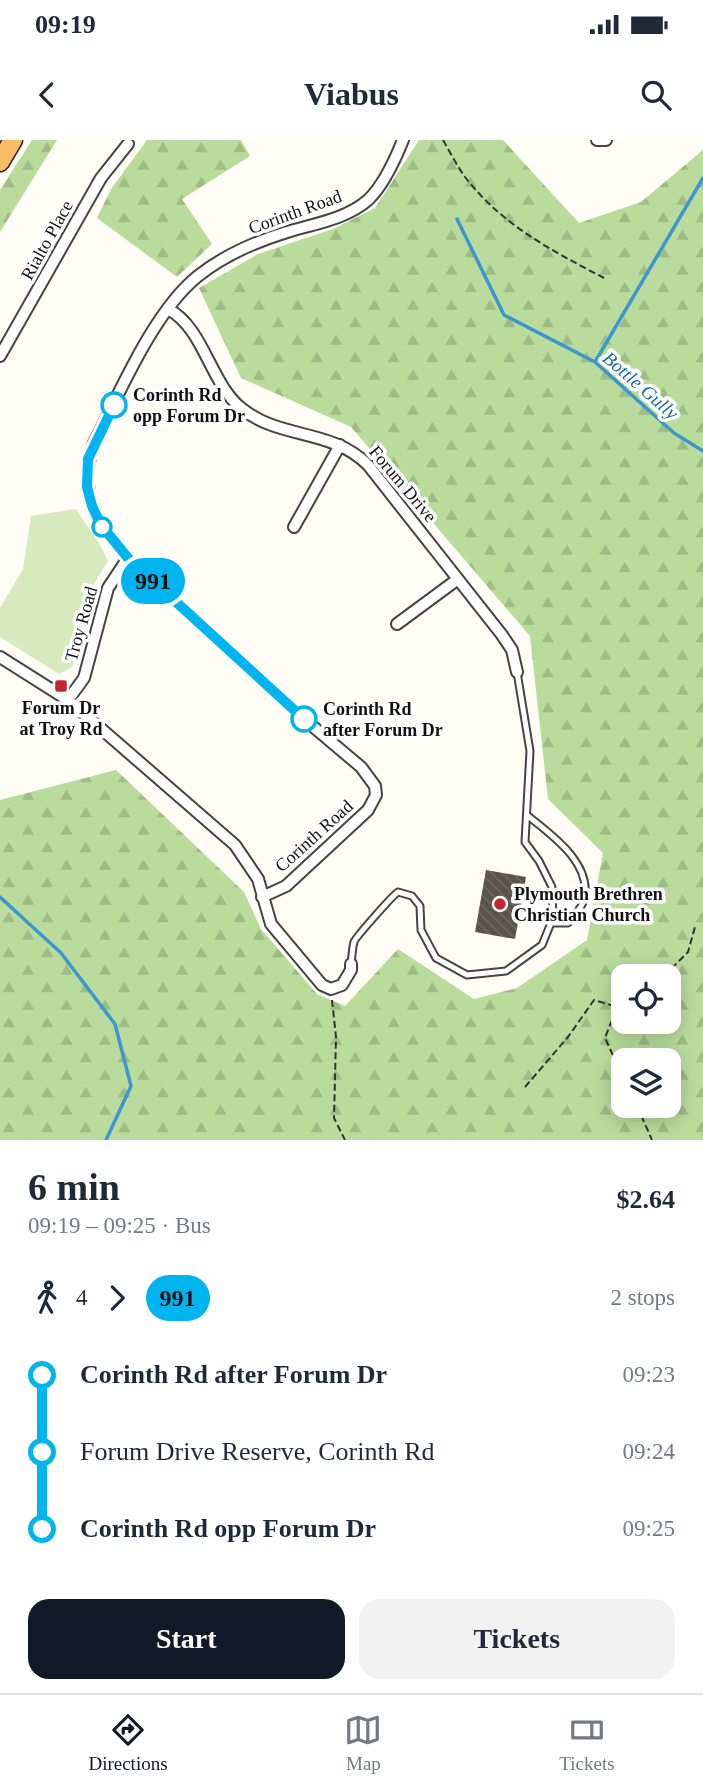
<!DOCTYPE html>
<meta charset="utf-8">
<style>
body{margin:0;font-family:"Times New Roman",serif;background:#f2f2f3;color:#1f2937;height:100vh;display:flex;flex-direction:column;font-size:26px;white-space:nowrap}
*{box-sizing:border-box;margin:0}
p{font-size:23px;color:#747a83}
.icon{flex:none;width:38px;height:38px;fill:none;stroke:currentColor;stroke-width:2;stroke-linecap:round;stroke-linejoin:round}
.map{position:relative;height:1000px;overflow:hidden}
.details{display:flex;flex-direction:column;background:#fff;flex:1}
.details>*{flex:none}
.badge{padding:0 14px;border-radius:23px;font-size:24px;line-height:46px}
.controls{position:absolute;left:611px;top:824px;display:grid;gap:14px}
.controls a{display:grid;place-items:center;width:70px;height:70px;border-radius:14px;background:#fff;box-shadow:0 4px 18px #0003;font-size:35px}
.map>.badge{position:absolute;translate:-50% -50%;box-shadow:0 0 0 4px #fff}
.legs{display:flex;align-items:center;gap:10px;height:77px;padding:0 28px;font-size:23px}
.legs p{margin-inline-start:auto}
.headline{display:flex;align-items:center;justify-content:space-between;height:119px;padding:0 28px}
h1{font-size:38px;font-weight:700;line-height:52px}
.primary-button{display:flex;gap:14px;margin-top:auto;padding:14px 28px}
.primary-button a{flex:1;height:80px;border-radius:21px;background:#111827;color:#fff;font-size:28px;font-weight:700;line-height:80px;text-align:center}
.primary-button a+a{background:#f2f2f3;color:#1f2937}
ul{padding:0 28px;list-style:none}
li{display:flex;align-items:center;gap:24px;height:77px;font-size:26px}
li i{display:grid;place-items:center;width:10px;height:100%;margin:0 9px;background:currentColor}
li i::after{content:'';width:18px;height:18px;margin:-9px;border:5px solid;border-radius:50%;background:#fff}
li p{margin-inline-start:auto}
li:first-child i{background:linear-gradient(#0000 50%,currentColor 0)}
li:last-child i{background:linear-gradient(currentColor 50%,#0000 0)}
.status{display:flex;justify-content:space-between;align-items:center;height:49px;padding:0 35px;background:#fff;direction:ltr}
.status svg{height:19px;fill:currentColor}
header{display:flex;justify-content:space-between;align-items:center;height:91px;padding:0 28px;background:#fff;font-size:32px;font-weight:700}
.tabs{display:flex;justify-content:space-around;align-items:center;height:98px;border-top:2px solid #e0e1e3;background:#fff;font-size:19px;color:#747a83}
.tabs a{display:grid;justify-items:center;gap:4px}
.tabs .selected{color:#111827}
.map>svg:first-child{display:block}
.forest{fill:url(#forest-firs);fill-rule:evenodd}
.park{fill:#d5ebbd}
.lines{fill:none;stroke-linecap:round;stroke-linejoin:round}
.stream{stroke:#3f96cf;stroke-width:3.5}
.building{fill:url(#building-back-hatch)}
.service-casing{stroke:#444;stroke-width:9}
.minor-casing{stroke:#444;stroke-width:14}
.trunk-casing{stroke:#222;stroke-width:21}
.path{stroke:#333;stroke-width:2;stroke-dasharray:7 3.5;stroke-linecap:butt}
.service{stroke:#fff;stroke-width:5}
.minor{stroke:#fff;stroke-width:10}
.trunk{stroke:#f7bc64;stroke-width:18}
.line-1-casing{stroke:#fff;stroke-width:16}
.line-1{stroke:#00b5ef;stroke-width:10}
.stop-1-dot{fill:#fff;stroke:#00b5ef;stroke-width:3.5}
.poi-dot{fill:#c4262e;stroke:#fff;stroke-width:2.5}
.labels{text-anchor:middle;stroke-width:7;stroke-linejoin:round;paint-order:stroke}
.street-label{font-size:18px;fill:#111;stroke:#fff}
.stop-label{font-size:18px;font-weight:bold;fill:#111;stroke:#fff;text-anchor:start}
.poi-label{font-size:18px;font-weight:bold;fill:#111;stroke:#fff}
.water-label{font-size:19px;font-style:italic;fill:#1768a6;stroke:#fff}
</style>
<div class="status"><b>09:19</b><svg viewBox="0 0 49 12"><path d="M0 12V9h3v3zM5 12V6h3v6zM10 12V3h3v9zM15 12V0h3v12zM26 1h20v11H26zM47 4h2v5h-2z"/></svg></div>
<header><svg class="icon" aria-label="back" viewBox="0 0 24 24"><path d="M15 5l-7 7 7 7"/></svg>Viabus<svg class="icon" aria-label="search" viewBox="0 0 24 24"><circle cx="10" cy="10" r="6"/><path d="M15 15l6 6"/></svg></header>
<div class="map">
<svg width="703" height="1000" viewBox="0 0 703 1000">
<defs>
<pattern id="forest-firs" width="22" height="20" patternUnits="userSpaceOnUse" patternTransform="scale(1.75)"><rect width="22" height="20" fill="#b9dc9c"/><path d="M5 1l3.5 6h-7zM16 11l3.5 6h-7z" fill="#9ebc85"/></pattern>
<pattern id="building-back-hatch" width="6" height="6" patternUnits="userSpaceOnUse" patternTransform="scale(1.75)"><rect width="6" height="6" fill="#5a524d"/><path d="M-1 5l2 2M0 0l6 6M5-1l2 2" fill="none" stroke="#6d6662"/></pattern>
</defs>
<rect width="100%" height="100%" fill="#fffdf5"/>
<path class="forest" d="M32 0H57L0 92V50Z
M147 0H241L250 16 182 59 212 104 177 137 97 78 111 49Z
M419 0H503L579 83 641 62 703 10V1000H0V660L116 630 244 752 261 789 317 854 345 866 398 809 474 859 517 848 587 800 603 713 548 659 530 496 351 287 241 238 199 148 258 114 333 89 375 68ZM668 836V882H623V836ZM668 920V966H623V920Z"/>
<path class="park" d="M76 369 99 403 108 421 94 444 72 527 59 534 0 497V468L23 429 31 376Z"/>
<g class="lines">
<path class="stream" d="M457 79 504 175 595 222 674 293 703 311
M595 222 703 38
M0 757 61 813 115 884 131 946 106 1000"/>
</g>
<path class="building" d="M486 730 526 737 515 799 475 792Z"/>
<g class="lines">
<g class="service-casing">
<path id="service" d="M528 676C552 695 593 724 584 760 582 768 573 776 568 783H551
M351 824C352 818 352 809 354 802 355 798 393 755 398 752L412 756 420 766 421 790 436 818 467 835 506 831 542 805 553 778 552 747 539 721 525 702 530 611 517 532"/>
</g>
<g class="minor-casing">
<path id="minor" d="M597 0H606
M168 169C204 188 210 243 241 268 280 300 331 288 368 325L502 495 512 510 517 532
M0 216 101 38 128 4
M294 387 340 305
M397 484 458 439
M0 517 68 560 235 705 258 739 271 784 322 845 331 849 342 845 351 830V824
M68 560 84 538 108 448 128 418
M262 757 286 746 368 670 376 655 375 646 361 627 304 579 128 418C96 383 77 351 94 303 120 252 154 171 198 136 222 117 255 102 284 93 312 84 345 80 368 60 384 45 395 20 403 0"/>
</g>
<g class="trunk-casing">
<path id="trunk" d="M0 22 13 0"/>
</g>
<path class="path" d="M443 0C450 12 457 26 465 37 503 86 551 110 604 138
M664 836 688 812 695 787
M332 860 336 897 334 978 345 1000
M623 863 617 867 605 898 623 937
M525 947 568 897 594 860 617 867
M637 966 652 1000"/>
<use href="#service" class="service"/>
<use href="#minor" class="minor"/>
<use href="#trunk" class="trunk"/>
</g>
<g class="lines">
<g class="line-1-casing">
<path id="line-1" d="M114 265 88 319 87 347 92 366 101 385 128 418 304 579"/>
</g>
<use href="#line-1" class="line-1"/>
</g>
<g class="stop-1-dot">
<circle cx="114" cy="265" r="12"/>
<circle cx="102" cy="387" r="9"/>
<circle cx="304" cy="579" r="12"/>
</g>
<g class="poi-dot">
<rect x="54" y="539" width="14" height="14" rx="3.5"/>
<circle cx="500" cy="764" r="7"/>
</g>
<g class="labels">
<g class="street-label">
<text transform="translate(295 72) rotate(-20)" y="6">Corinth Road</text>
<text transform="translate(47 100) rotate(-61)" y="6">Rialto Place</text>
<text transform="translate(403 344) rotate(50)" y="6">Forum Drive</text>
<text transform="translate(81 484) rotate(-74)" y="6">Troy Road</text>
<text transform="translate(314 696) rotate(-42)" y="6">Corinth Road</text>
</g>
<g class="stop-label">
<text x="133" y="261">Corinth Rd<tspan x="133" dy="21">opp Forum Dr</tspan></text>
<text x="323" y="575">Corinth Rd<tspan x="323" dy="21">after Forum Dr</tspan></text>
</g>
<g class="poi-label">
<text x="61" y="574">Forum Dr<tspan x="61" dy="21">at Troy Rd</tspan></text>
<text x="514" y="760" text-anchor="start">Plymouth Brethren<tspan x="514" dy="21">Christian Church</tspan></text>
</g>
<g class="water-label">
<text transform="translate(641 245) rotate(41)" y="7">Bottle Gully</text>
</g>
</g>
</svg>
<div class="controls">
<a><svg class="icon" aria-label="locate" viewBox="0 0 24 24"><circle cx="12" cy="12" r="6"/><path d="M12 2v4M12 18v4M2 12h4M18 12h4"/></svg></a>
<a><svg class="icon" aria-label="layers" viewBox="0 0 24 24"><path d="M12 4l9 5-9 5-9-5zM3 14l9 5 9-5"/></svg></a>
</div>
<b class="badge" style="left:153px;top:441px;background:#00b5ef;color:#111">991</b>
</div>
<section class="details">
<div class="headline"><div><h1>6 min</h1><p>09:19 – 09:25 · Bus</p></div><b>$2.64</b></div>
<div class="legs"><svg class="icon" aria-label="walk" viewBox="0 0 24 24"><circle cx="13" cy="4" r="2"/><path d="M13 8l-2 6 4 7M11 14l-3 7M7 12l3-4h3l4 4"/></svg>4<svg class="icon" aria-label="forward" viewBox="0 0 24 24"><path d="M9 5l7 7-7 7"/></svg><b class="badge" style="background:#00b5ef;color:#111">991</b><p>2 stops</p></div>
<ul>
<li><i style="color:#00b5ef"></i><b>Corinth Rd after Forum Dr</b><p>09:23</p></li>
<li><i style="color:#00b5ef"></i><span>Forum Drive Reserve, Corinth Rd</span><p>09:24</p></li>
<li><i style="color:#00b5ef"></i><b>Corinth Rd opp Forum Dr</b><p>09:25</p></li>
</ul>
<div class="primary-button"><a>Start</a><a>Tickets</a></div>
</section>
<nav class="tabs">
<a class="selected"><svg class="icon" aria-label="directions" viewBox="0 0 24 24"><path d="M12 3l9 9-9 9-9-9zM9 14v-3h6M13 9l2 2-2 2"/></svg>Directions</a>
<a><svg class="icon" aria-label="map" viewBox="0 0 24 24"><path d="M3 6l6-2 6 2 6-2v14l-6 2-6-2-6 2zM9 4v14M15 6v14"/></svg>Map</a>
<a><svg class="icon" aria-label="tickets" viewBox="0 0 24 24"><path d="M3 7h18v10H3zM15 7v10"/></svg>Tickets</a>
</nav>
